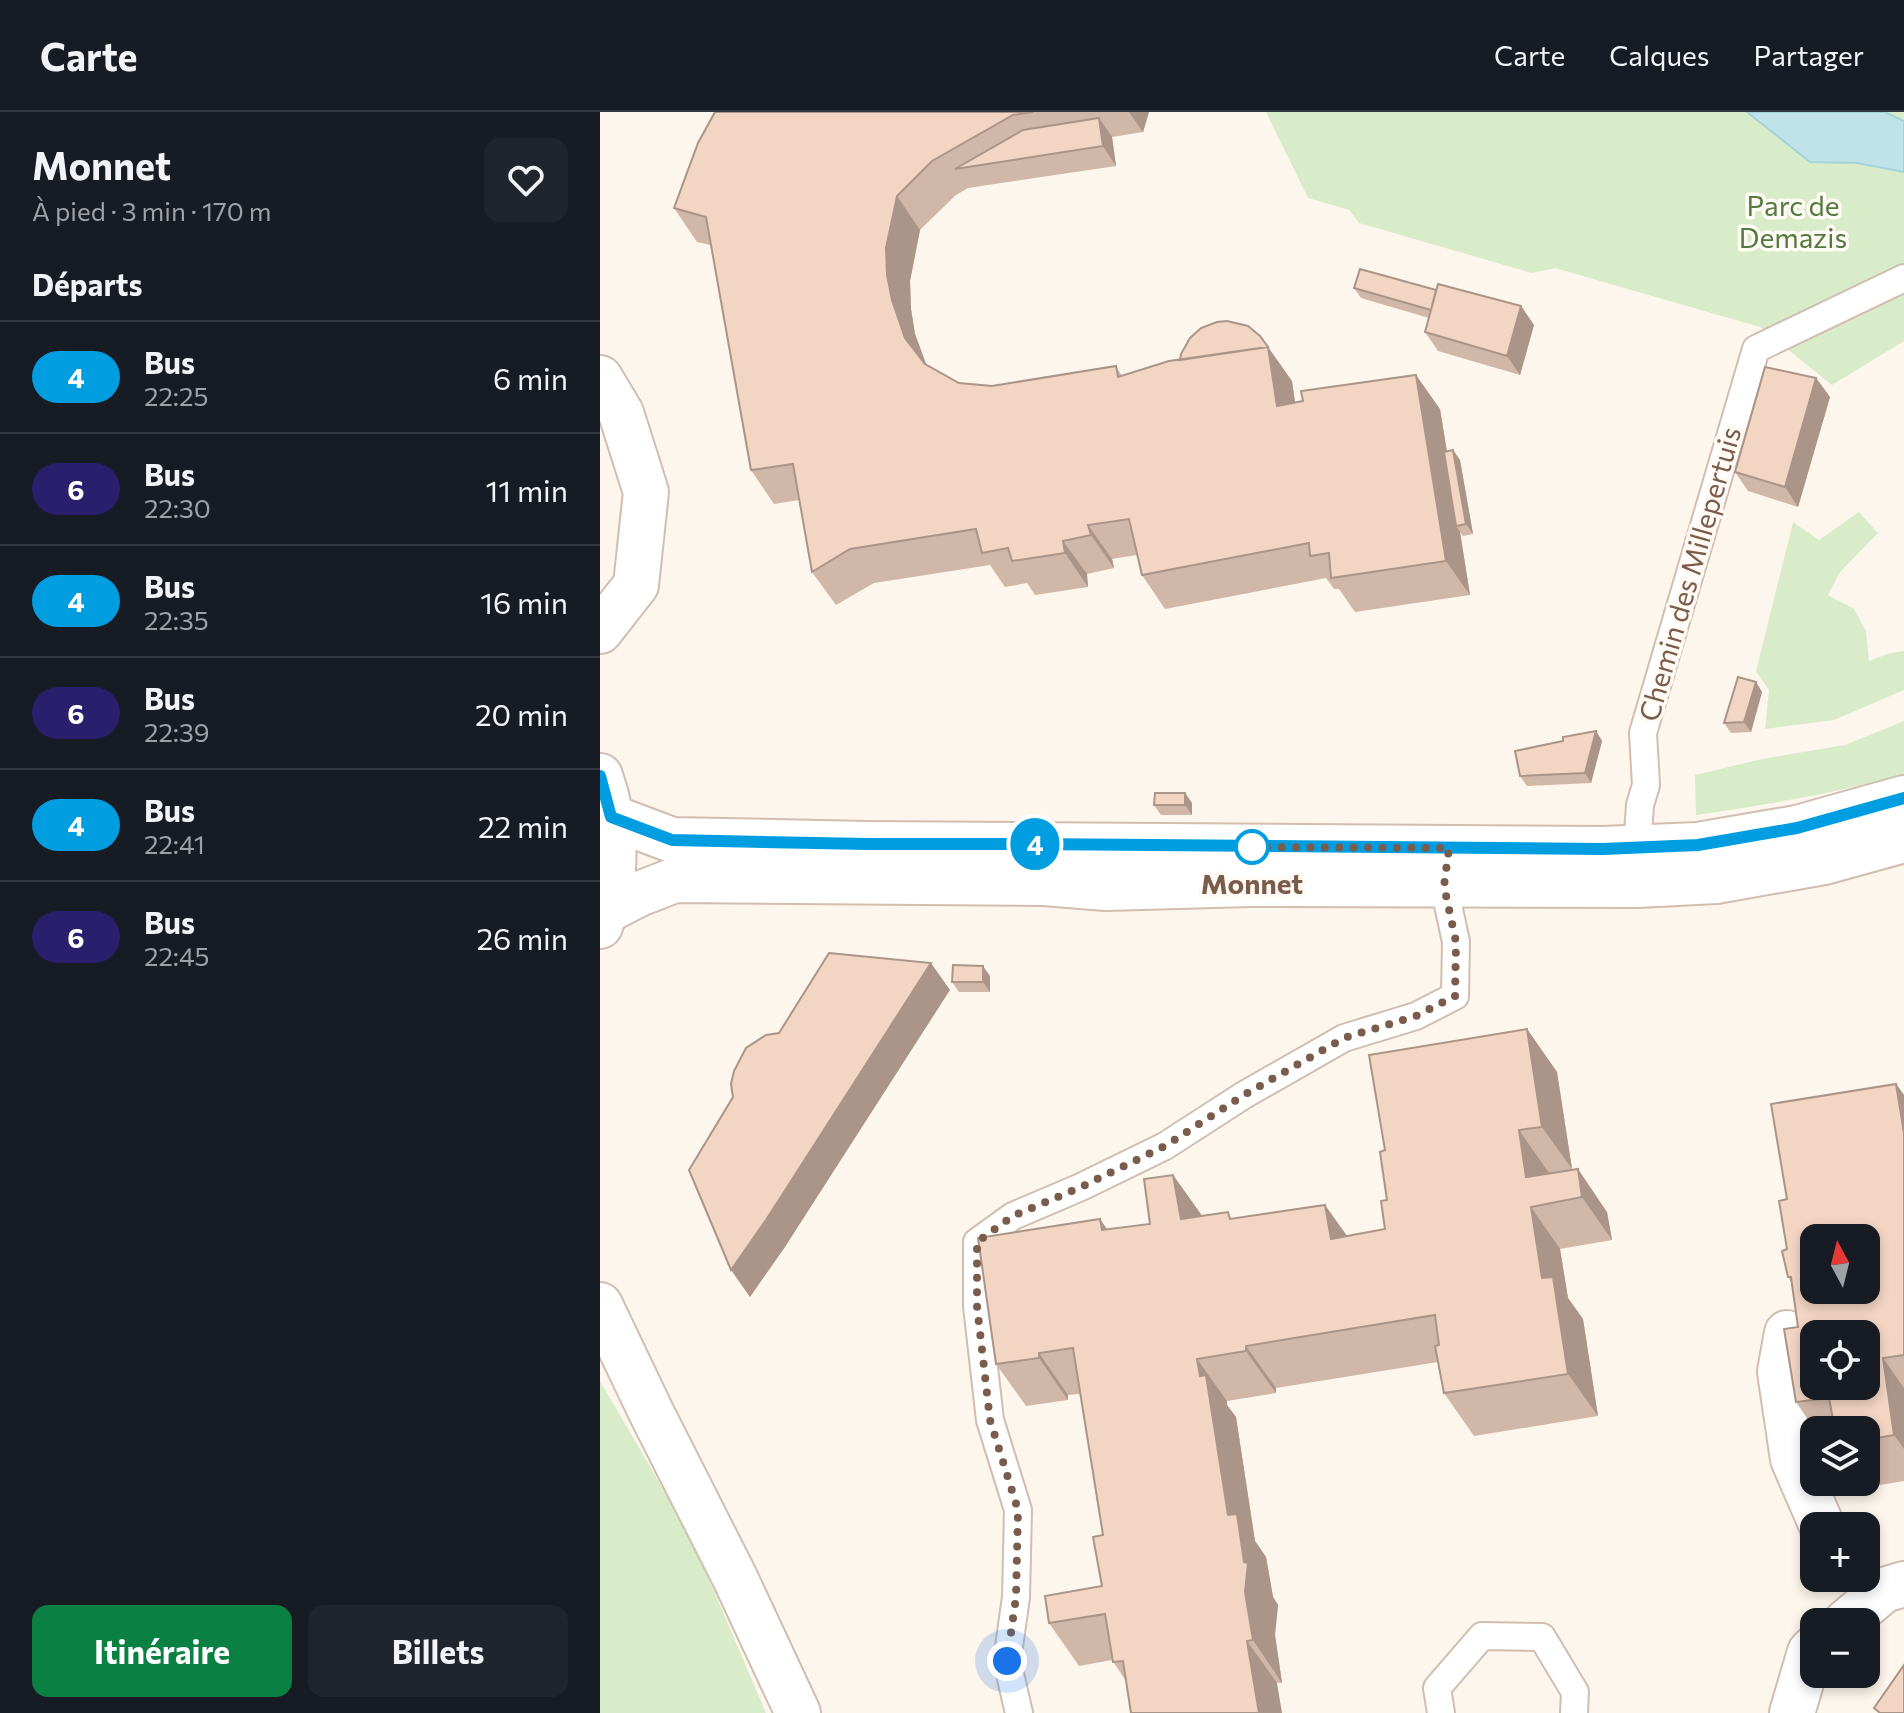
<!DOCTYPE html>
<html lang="fr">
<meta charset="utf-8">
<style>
body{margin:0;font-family:Commissioner,sans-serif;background:#20242c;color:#f1f3f6;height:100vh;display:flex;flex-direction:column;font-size:30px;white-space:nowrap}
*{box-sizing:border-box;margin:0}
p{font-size:26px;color:#9ea1a6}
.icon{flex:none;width:44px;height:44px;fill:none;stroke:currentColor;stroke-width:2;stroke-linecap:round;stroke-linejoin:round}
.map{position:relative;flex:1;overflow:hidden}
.panel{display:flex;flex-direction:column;background:#171b24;width:600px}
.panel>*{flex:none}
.badge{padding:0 16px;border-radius:26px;font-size:28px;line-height:52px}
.needle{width:52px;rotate:353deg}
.tools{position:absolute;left:1200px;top:1112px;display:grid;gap:16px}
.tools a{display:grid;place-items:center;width:80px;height:80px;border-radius:16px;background:#171b24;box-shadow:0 4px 12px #0003;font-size:40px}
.you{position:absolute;width:40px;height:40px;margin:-20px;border:6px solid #fff;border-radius:50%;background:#1a73e8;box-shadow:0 0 0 12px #1a73e833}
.map>.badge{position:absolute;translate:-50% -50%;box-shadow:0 0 0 4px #fff}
h2{padding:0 32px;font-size:30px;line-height:72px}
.round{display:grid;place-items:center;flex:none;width:84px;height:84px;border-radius:16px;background:#20242c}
.headline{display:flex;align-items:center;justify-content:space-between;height:136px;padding:0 32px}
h1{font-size:38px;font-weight:700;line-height:60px}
.cta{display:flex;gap:16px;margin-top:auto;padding:16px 32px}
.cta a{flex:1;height:92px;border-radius:16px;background:#0b8043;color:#fff;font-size:32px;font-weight:700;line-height:92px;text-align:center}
.cta a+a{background:#20242c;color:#f1f3f6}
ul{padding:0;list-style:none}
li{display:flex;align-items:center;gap:24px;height:112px;padding:0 32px;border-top:2px solid #363941}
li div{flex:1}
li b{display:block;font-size:30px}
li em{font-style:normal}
li .badge{min-width:88px;font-weight:700;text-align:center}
header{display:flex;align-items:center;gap:48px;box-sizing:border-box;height:112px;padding:0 40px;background:#171b24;border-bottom:2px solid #363941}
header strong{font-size:38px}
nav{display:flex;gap:44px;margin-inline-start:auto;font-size:28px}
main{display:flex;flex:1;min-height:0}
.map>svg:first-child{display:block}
.green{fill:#d8ecc9}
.water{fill:#bfe3e8;stroke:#a5d3da;stroke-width:2}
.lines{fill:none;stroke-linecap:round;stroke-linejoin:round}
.service-casing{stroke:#d1beb0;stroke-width:30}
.minor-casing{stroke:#d1beb0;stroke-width:48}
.tertiary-casing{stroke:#d1beb0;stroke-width:48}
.service{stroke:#fff;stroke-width:26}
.minor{stroke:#fff;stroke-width:44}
.tertiary{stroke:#fff;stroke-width:44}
.wall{fill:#d1b7a8}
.shaded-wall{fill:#aa9588}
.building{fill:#f3d5c3;stroke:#aa9588;stroke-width:2;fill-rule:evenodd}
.line-casing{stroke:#fff;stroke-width:18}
.line{stroke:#009ee1;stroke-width:12}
.walk{stroke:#7a5c4d;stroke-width:8;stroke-dasharray:0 14.4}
.stop-dot{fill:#fff;stroke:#009ee1;stroke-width:4}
.labels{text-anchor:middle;stroke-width:7;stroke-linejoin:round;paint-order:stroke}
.park-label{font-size:28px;fill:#537a41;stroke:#fffaf3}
.street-label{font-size:28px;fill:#7a5c4d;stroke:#fffaf3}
.stop-label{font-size:28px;font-weight:bold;fill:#7a5c4d;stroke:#fffaf3}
</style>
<header>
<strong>Carte</strong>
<nav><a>Carte</a><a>Calques</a><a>Partager</a></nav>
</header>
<main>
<section class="panel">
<div class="headline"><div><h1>Monnet</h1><p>À pied · 3 min · 170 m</p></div><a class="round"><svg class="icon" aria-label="heart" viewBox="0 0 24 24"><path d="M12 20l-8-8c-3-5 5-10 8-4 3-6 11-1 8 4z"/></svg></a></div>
<h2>Départs</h2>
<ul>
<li><span class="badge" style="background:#009ee1;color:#fff">4</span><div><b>Bus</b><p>22:25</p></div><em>6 min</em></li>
<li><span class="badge" style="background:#291f6c;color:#fff">6</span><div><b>Bus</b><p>22:30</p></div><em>11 min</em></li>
<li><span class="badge" style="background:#009ee1;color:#fff">4</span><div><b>Bus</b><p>22:35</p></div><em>16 min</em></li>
<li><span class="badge" style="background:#291f6c;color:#fff">6</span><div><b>Bus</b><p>22:39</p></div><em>20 min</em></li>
<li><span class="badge" style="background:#009ee1;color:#fff">4</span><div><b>Bus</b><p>22:41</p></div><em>22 min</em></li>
<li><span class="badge" style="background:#291f6c;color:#fff">6</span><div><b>Bus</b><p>22:45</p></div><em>26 min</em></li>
</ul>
<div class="cta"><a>Itinéraire</a><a>Billets</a></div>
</section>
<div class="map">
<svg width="1304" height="1601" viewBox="0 0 1304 1601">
<rect width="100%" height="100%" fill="#fdf6ec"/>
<path class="green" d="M666 0H1304V229L1232 273 1160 215 955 156 932 161 759 111 749 98 708 86Z
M1259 400 1278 421 1240 460 1228 483 1254 497 1266 519 1269 549 1290 541 1304 539V578L1234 608 1165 617 1169 578 1156 559 1193 410 1219 428Z
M1304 609V663C1235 681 1166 693 1096 703L1095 663 1162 647 1245 633Z
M0 1269 90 1423 166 1601H0Z"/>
<path class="water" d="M1147 0H1285L1304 9V60L1257 51 1210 50Z"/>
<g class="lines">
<g class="service-casing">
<path id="service" d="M1037 736 1040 693 1046 673 1043 621 1156 237 1304 166
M419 1601 407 1549 416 1485 418 1398 390 1308 377 1194V1130L413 1104 481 1075 565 1034 644 983 744 926 816 904 855 884 856 830 844 774 845 762
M841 1601 837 1576 882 1524 942 1525 975 1580 974 1601"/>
</g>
<g class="minor-casing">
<path id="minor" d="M0 266 21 301 46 380 36 473 0 519
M0 1193 51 1300 135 1466 198 1601
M1187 1221 1180 1260 1193 1347 1222 1414
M1246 1510 1284 1478 1304 1472
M1192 1601 1210 1540 1214 1536"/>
</g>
<g class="tertiary-casing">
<path id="tertiary" d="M0 664C17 711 19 767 0 814
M11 705 72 728 268 732 1003 737 1098 733 1197 716 1304 686
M6 799 39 782 75 768 444 771 506 776 651 772 1037 773 1116 769 1224 750 1304 728"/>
</g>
<use href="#service" class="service"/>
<use href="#minor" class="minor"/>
<use href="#tertiary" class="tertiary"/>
</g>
<path class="wall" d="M115 0H549L543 20 512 25 516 54 368 76 356 83 320 118 310 169 311 197 315 222 326 252 359 271 392 274 516 254 522 264 692 269 695 291 840 297 847 340 853 338 860 348 873 422 863 424 860 420 870 483 755 500 739 477H734L726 466 565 497 542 463 537 443 512 447 514 456 487 462 488 475 435 483 427 471 405 475 390 453 274 471 236 493 212 460 199 388 174 392 151 358 111 133 97 130 74 96Z
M754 176 836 178 921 194 934 213 920 263 838 239 825 220 829 206 761 186Z
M1216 266 1230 285 1198 395 1148 379 1135 360Z
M1156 570 1162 580 1151 620 1131 621 1124 611Z
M996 619 1002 629 991 671 927 674 920 664 963 629Z
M585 681 592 691V703H561L554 693Z
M390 864V880H359L352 870Z
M927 917 957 960 972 1057 949 1062 1007 1100 1012 1128 960 1137 968 1186 983 1207 998 1304 874 1324 844 1281 838 1250 676 1276V1281L627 1289V1293L636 1305 655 1429 666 1445 673 1485 678 1493 675 1523 682 1571 526 1569 512 1548 479 1554 449 1511 502 1474 503 1423 480 1282 468 1283V1288L426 1294 396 1252 507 1118 550 1112 573 1063 602 1104 633 1107 747 1124 785 1117 787 1088 785 1038Z
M1296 972 1304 983V1369L1267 1375 1263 1370H1266V1318H1215L1196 1290 1198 1215 1191 1170 1188 1165 1187 1087Z"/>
<path class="shaded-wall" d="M529 0H549L543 20Z
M499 6 512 25 516 54 503 34Z
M297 84 320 118 310 169 311 197 315 222 329 260 305 226 292 188 287 163 286 136Z
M921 194 934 213 920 263 907 244Z
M668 235 692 269 700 327 677 294Z
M816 263 840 297 859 414H856L860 420 870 483 846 449Z
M1216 266 1230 285 1198 395 1185 375Z
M853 338 860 348 873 422 866 412Z
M488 413 512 447 514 456 491 423Z
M463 429 487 462 488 475 465 441Z
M1156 570 1162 580 1151 620 1144 610Z
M996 619 1002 629 991 671 985 661Z
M585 681 592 691V703L585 693Z
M331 851 350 878 185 1135 150 1185 131 1158Z
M383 854 390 864V880L383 870Z
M927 917 957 960 972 1057 942 1015Z
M1296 972 1304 983V1021Z
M919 1018 949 1061 954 1091 926 1065Z
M978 1057 1007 1100 1012 1128 982 1085Z
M573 1063 603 1105 581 1107Z
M725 1093 755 1135 731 1127Z
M931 1095 960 1137 968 1186 983 1207 998 1304 968 1262 942 1166Z
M500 1107 530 1150 502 1118Z
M646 1234 676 1276V1281L646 1239Z
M439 1241 468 1283V1288L439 1246Z
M1283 1246 1304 1276V1337L1294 1323Z
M597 1247 627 1289V1293L636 1305 655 1429 666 1445 673 1485 678 1493 675 1523 682 1571 653 1528 645 1480 644 1450 628 1403Z
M647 1529 677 1571 682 1601H659Z"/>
<path class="building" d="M115 0H433L413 3 332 49 297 84 286 136 287 163 292 188 305 226 325 252 359 271 392 274 516 254 518 265 569 249 668 235 677 294 703 289 701 279 816 263 846 449 731 466 729 441 710 444 709 431 542 463 529 407 488 413 491 423 463 429 465 441 412 449 408 436 382 441 376 417 250 437 212 460 193 352 151 358 106 105 74 96 98 31Z
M499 6 503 34 355 57 423 18Z
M760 157 836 178 831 198 754 176Z
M838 172 921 194 907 244 825 220Z
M627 209 648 214 660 224 668 235 580 248 581 242 590 226 601 216 617 210Z
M1165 255 1216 266 1185 375 1135 360Z
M853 338 866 412 856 414 844 340Z
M1138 565 1156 570 1144 610 1124 611Z
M996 619 985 661 920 664 915 639 963 629V625Z
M555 681H585V693H554Z
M229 841 331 851 166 1108 131 1158 89 1058 133 985 131 972 134 959 146 936 166 923 179 921Z
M353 853 383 854V870H352Z
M927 917 942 1015 919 1018 926 1065 978 1057 982 1085 931 1095 942 1166 953 1165 968 1262 844 1281 835 1234 839 1233 835 1203 646 1234V1239L597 1247 600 1264 606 1263 628 1403 637 1402 644 1450 648 1451 645 1480 653 1528 647 1529 659 1601H531L523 1549 513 1550 505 1502 449 1511 445 1484 502 1474 493 1425 503 1423 473 1236 439 1241V1246L396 1252 378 1126 500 1107 502 1118 550 1112 544 1067 573 1063 581 1107 628 1100 630 1107 725 1093 731 1127 785 1117 781 1089 787 1088 780 1040 785 1038 769 943Z
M1296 972 1304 1021V1243L1283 1246 1294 1323 1266 1328V1318H1235L1229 1286 1196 1290 1184 1217 1198 1215 1191 1165H1188L1182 1139 1187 1137 1179 1089 1187 1087 1171 992ZM1214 1126H1266V1178H1214ZM1214 1222H1266V1274H1214Z
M1304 1553V1601H1280L1274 1596Z"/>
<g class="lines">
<g class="line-casing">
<path id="line" d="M0 664 11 705 72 728 118 729 268 732H430L1003 737 1098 733 1197 716 1304 686"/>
</g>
<use href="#line" class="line"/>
<path class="walk" d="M407 1549 416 1485 418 1398 390 1308 377 1194V1130L413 1104 481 1075 565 1034 644 983 744 926 816 904 855 884 856 830 844 774 849 736 642 735H652"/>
</g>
<circle class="stop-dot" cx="652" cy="735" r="16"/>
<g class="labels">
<g class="park-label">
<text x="1193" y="104">Parc de<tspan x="1193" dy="32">Demazis</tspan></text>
</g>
<g class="street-label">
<text transform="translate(1090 462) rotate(-74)" y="10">Chemin des Millepertuis</text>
</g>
<g class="stop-label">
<text x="652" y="782">Monnet</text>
</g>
</g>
</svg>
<div class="tools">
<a><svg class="needle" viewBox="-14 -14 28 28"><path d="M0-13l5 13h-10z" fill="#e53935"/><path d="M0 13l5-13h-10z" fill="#9ea1a6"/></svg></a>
<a><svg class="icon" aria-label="locate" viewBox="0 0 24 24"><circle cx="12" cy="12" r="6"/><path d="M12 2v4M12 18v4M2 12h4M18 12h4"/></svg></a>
<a><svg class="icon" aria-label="layers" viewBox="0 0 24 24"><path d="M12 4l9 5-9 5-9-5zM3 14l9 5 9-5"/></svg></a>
<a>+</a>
<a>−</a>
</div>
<div class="you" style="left:407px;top:1549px"></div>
<b class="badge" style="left:435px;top:732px;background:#009ee1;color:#fff">4</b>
</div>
</main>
